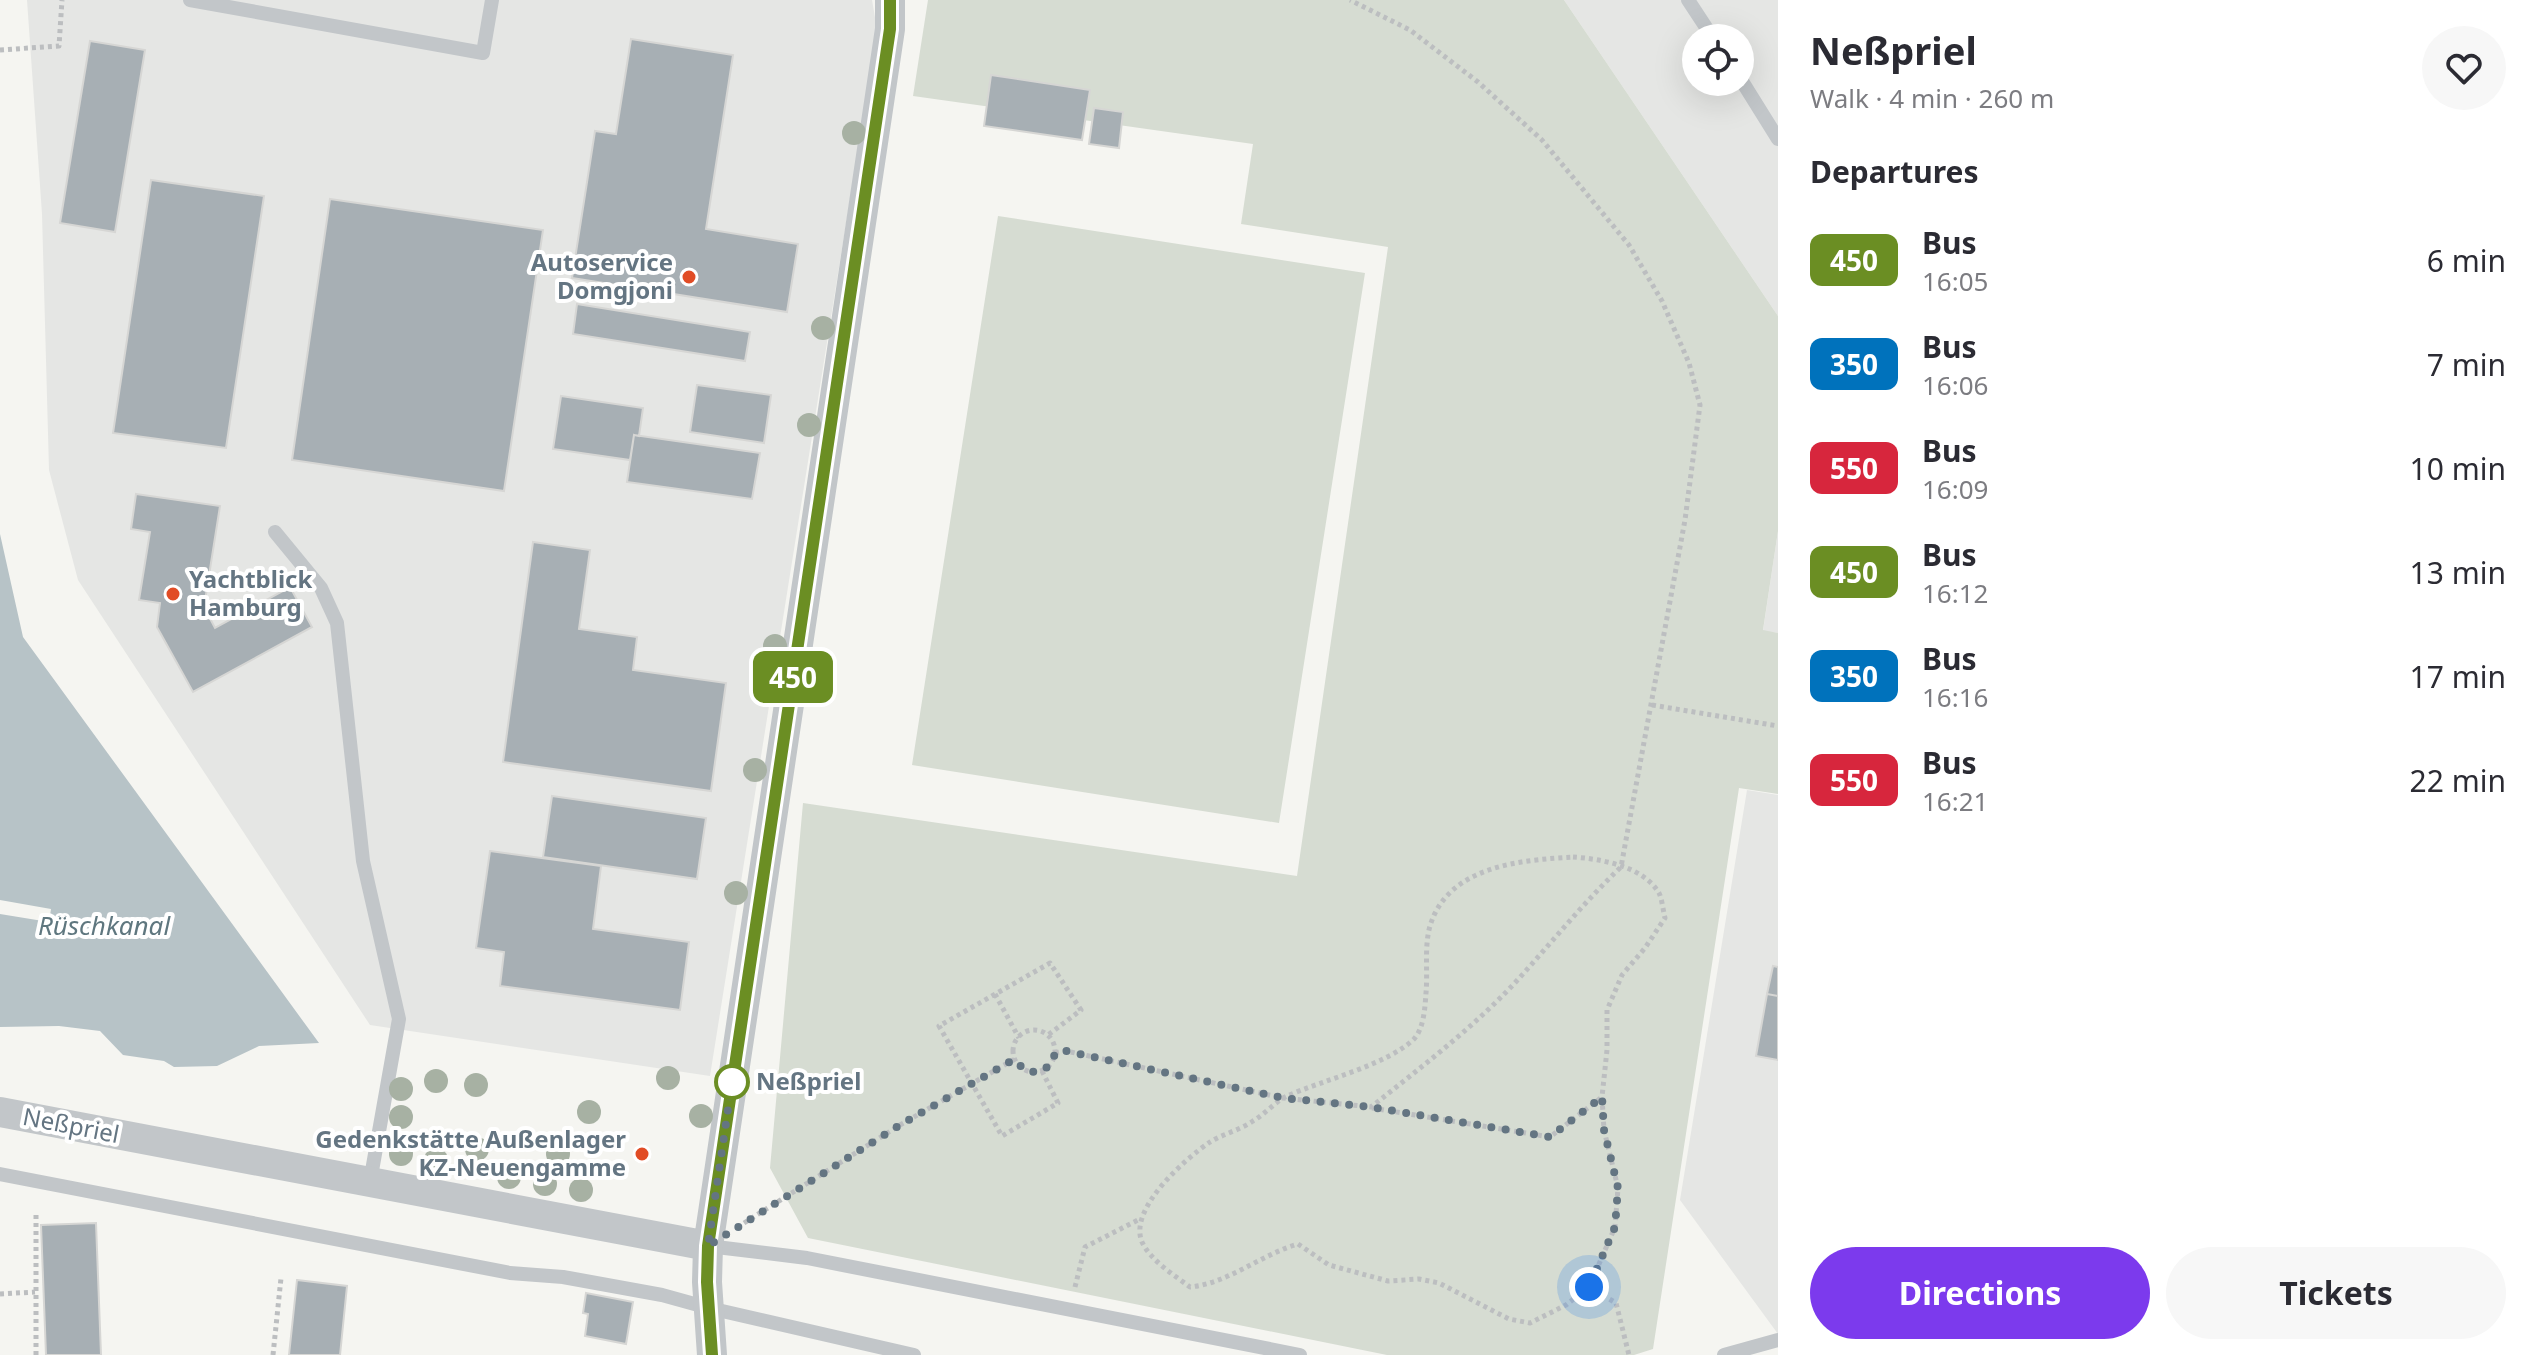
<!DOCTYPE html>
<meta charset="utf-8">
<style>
body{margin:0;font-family:"Noto Sans",sans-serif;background:#f7f7f7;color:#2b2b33;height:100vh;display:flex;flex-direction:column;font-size:30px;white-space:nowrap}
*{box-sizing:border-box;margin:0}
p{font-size:26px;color:#7c7c81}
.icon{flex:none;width:44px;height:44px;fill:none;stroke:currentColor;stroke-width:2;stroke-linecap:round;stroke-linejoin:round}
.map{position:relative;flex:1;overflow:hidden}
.side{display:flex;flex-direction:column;background:#fff;width:760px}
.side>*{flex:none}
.badge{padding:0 16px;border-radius:12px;font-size:28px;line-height:52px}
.buttons{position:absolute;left:1682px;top:24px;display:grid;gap:16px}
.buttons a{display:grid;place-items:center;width:72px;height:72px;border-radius:50%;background:#fff;box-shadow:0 8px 32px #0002;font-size:40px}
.you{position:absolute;width:40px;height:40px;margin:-20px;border:6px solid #fff;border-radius:50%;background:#1a73e8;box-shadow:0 0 0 12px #1a73e833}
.map>.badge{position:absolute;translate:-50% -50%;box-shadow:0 0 0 4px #fff}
h2{padding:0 32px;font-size:30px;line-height:72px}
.round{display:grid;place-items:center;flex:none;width:84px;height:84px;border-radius:42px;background:#f7f7f7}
.head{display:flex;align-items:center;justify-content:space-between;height:136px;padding:0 32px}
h1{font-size:38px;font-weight:700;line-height:60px}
.action{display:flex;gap:16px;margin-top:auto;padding:16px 32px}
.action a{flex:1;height:92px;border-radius:48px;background:#7c3aed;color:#fff;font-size:32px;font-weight:700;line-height:92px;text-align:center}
.action a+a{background:#f7f7f7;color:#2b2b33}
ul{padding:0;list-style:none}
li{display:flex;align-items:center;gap:24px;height:104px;padding:0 32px}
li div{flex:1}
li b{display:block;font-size:30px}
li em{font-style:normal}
li .badge{min-width:88px;font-weight:700;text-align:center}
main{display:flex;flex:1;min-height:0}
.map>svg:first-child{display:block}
.built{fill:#e5e6e4;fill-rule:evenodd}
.green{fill:#d6dcd2}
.water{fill:#b7c3c7}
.pier{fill:#f5f5f1}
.building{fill:#a7afb4;stroke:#d6d6d4;stroke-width:2}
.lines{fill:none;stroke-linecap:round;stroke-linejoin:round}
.path{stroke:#bcbec0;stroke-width:5;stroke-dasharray:4 4;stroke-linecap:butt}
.lane{stroke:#c2c6c9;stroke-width:14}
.street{stroke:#c2c6c9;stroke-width:30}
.tree{fill:#a7b1a3}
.line-casing{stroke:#fff;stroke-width:18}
.line{stroke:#6b8e23;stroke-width:12}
.walk{stroke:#647582;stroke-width:8;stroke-dasharray:0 14.4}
.poi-dot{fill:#e14c25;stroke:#fff;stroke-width:3}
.stop-dot{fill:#fff;stroke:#6b8e23;stroke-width:4}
.labels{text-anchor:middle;stroke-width:8;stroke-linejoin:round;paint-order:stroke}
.poi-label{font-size:24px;font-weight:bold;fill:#647582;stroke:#fff;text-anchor:end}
.stop-label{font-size:24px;font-weight:bold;fill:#647582;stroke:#fff;text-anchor:start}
.street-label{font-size:24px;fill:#647582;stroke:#fff}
.water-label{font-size:26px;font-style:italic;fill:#5f777f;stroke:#fff}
</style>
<main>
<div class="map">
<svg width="1778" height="1355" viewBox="0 0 1778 1355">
<rect width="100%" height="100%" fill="#f5f5f1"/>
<path class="built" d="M27 0H872L877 29 710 1076 370 1025 78 580 49 470 42 214Z
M1564 0H1778V316ZM1696 38H1740V82H1696Z
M1778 531V633L1763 631Z
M1747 790 1778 795V1334L1680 1200Z"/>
<path class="green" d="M928 0H1564L1778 316V531L1763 630 1778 633V794L1739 788 1653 1349 1634 1355H1387L808 1238 770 1168 803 803 1297 876 1388 247 1241 224 1253 144 913 96Z
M998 216 1365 273 1279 823 912 765Z"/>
<path class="water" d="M0 534 23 637 319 1043 259 1046 217 1066 174 1067 164 1061 123 1055 100 1031 59 1026 0 1027Z"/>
<path class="pier" d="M0 900 51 909 49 922 0 914Z"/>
<path class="building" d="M631 39 733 55 706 229 798 244 787 312 572 278 595 131 616 134Z
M90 41 145 50 115 232 60 223Z
M991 75 1090 90 1082 140 984 126Z
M1094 108 1123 112 1119 148 1089 144Z
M151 180 264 196 226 448 113 433Z
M330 199 543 230 504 491 292 460Z
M577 304 750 332 745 361 573 334Z
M697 385 771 395 764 443 690 432Z
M561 396 643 408 639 436 634 435 630 460 553 449Z
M634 435 760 453 752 499 627 482Z
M136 494 220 506 204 607 215 628 290 587 312 627 193 692 157 627 160 603 139 600 150 532 131 529Z
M533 542 590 550 579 629 637 637 633 670 726 683 711 791 503 762Z
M552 796 706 818 697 879 543 857Z
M490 851 601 866 593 929 689 942 680 1010 500 986 504 952 476 948Z
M1773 966 1778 967V996L1767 994Z
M1767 994 1778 996V1060L1756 1056Z
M96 1223 101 1355H46L41 1225Z
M297 1280 347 1286 340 1355H289Z
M586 1293 633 1302 626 1344 585 1336 588 1314 583 1313Z"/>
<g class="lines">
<path class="path" d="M0 50 59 46 62 0
M1652 705 1778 726
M1573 857C1601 859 1643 866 1659 893 1662 899 1663 910 1665 918L1645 948 1622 975 1607 1010V1050L1602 1097 1604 1130 1618 1188 1615 1227 1589 1287 1566 1305 1530 1323 1509 1319 1439 1283 1419 1279 1388 1281 1329 1265 1298 1244C1260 1255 1229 1283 1190 1287 1174 1275 1151 1261 1142 1242 1128 1209 1185 1159 1210 1142 1223 1134 1240 1130 1253 1121 1265 1114 1275 1102 1287 1096 1323 1080 1387 1065 1414 1039 1424 1028 1425 1007 1426 993 1428 971 1424 947 1430 926 1448 866 1520 860 1573 857Z
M995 994 1019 1038
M1013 1051a21 21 0 1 1 42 0a21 21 0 1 1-42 0Z
M1055 1053 1066 1051 1283 1098 1371 1107C1419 1069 1470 1030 1512 986 1549 946 1582 904 1621 867L1685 520 1700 405 1689 363 1662 301 1629 245 1542 140 1478 82 1410 30 1350 0
M1042 1071 1058 1103 1002 1136 939 1026 1050 963 1081 1010 1048 1035
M1372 1108 1550 1137 1602 1097
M36 1215V1355
M744 1223 900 1125 1013 1060 1017 1063
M1075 1287 1085 1247 1140 1219
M1589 1287 1616 1303 1629 1355
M0 1294 35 1292
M273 1355 281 1278"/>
<path class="lane" d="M190 0 483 53 492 0
M1688 0 1713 38
M1740 78 1778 139
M275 532 321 588 337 623 363 861 399 1019 370 1182
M0 1174 510 1273 563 1277 662 1295 709 1308 914 1355
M708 1246 807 1258 1300 1355
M1724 1355 1778 1340"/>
<path class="street" d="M0 1112 708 1246
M712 1355 707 1282 708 1246 890 29V0"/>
</g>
<g class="tree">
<circle cx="854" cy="133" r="12"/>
<circle cx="823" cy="328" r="12"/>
<circle cx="809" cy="425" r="12"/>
<circle cx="775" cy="646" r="12"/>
<circle cx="755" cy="770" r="12"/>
<circle cx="736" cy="893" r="12"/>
<circle cx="668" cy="1078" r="12"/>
<circle cx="436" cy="1081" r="12"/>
<circle cx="476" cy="1085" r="12"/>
<circle cx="401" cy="1089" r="12"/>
<circle cx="589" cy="1112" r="12"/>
<circle cx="701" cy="1116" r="12"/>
<circle cx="401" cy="1117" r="12"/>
<circle cx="477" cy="1149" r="12"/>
<circle cx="401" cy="1154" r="12"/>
<circle cx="558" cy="1154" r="12"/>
<circle cx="436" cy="1160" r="12"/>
<circle cx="509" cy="1177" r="12"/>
<circle cx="545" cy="1184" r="12"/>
<circle cx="581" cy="1190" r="12"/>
</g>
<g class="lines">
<g class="line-casing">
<path id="line" d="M712 1355 707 1282 708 1246 890 29V0"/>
</g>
<use href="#line" class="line"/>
<path class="walk" d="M732 1082 708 1246 900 1125 1013 1060 1028 1072C1043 1072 1051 1068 1055 1053L1066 1051 1283 1098 1371 1107 1550 1137 1602 1097 1604 1130 1618 1188 1615 1227 1589 1287"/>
</g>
<g class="poi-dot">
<circle cx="689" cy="277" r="8"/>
<circle cx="173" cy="594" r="8"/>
<circle cx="642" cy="1154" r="8"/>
</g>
<circle class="stop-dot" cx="732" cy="1082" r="16"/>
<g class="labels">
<g class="poi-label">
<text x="673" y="271">Autoservice<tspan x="673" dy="28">Domgjoni</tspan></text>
<text x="189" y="588" text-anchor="start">Yachtblick<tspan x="189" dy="28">Hamburg</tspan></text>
<text x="626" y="1148">Gedenkstätte Außenlager<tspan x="626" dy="28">KZ-Neuengamme</tspan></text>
</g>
<g class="stop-label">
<text x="756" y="1090">Neßpriel</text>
</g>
<g class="street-label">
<text transform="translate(71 1126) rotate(11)" y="8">Neßpriel</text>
</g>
<g class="water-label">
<text x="104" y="935">Rüschkanal</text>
</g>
</g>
</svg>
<div class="buttons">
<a><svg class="icon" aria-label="locate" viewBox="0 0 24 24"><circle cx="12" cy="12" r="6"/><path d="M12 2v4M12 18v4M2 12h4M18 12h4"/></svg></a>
</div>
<div class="you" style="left:1589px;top:1287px"></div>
<b class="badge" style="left:793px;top:677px;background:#6b8e23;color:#fff">450</b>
</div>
<section class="side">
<div class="head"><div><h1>Neßpriel</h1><p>Walk · 4 min · 260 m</p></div><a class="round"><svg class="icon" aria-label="heart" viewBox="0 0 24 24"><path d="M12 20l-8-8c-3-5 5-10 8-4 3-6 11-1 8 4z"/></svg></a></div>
<h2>Departures</h2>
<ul>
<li><span class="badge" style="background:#6b8e23;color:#fff">450</span><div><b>Bus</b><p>16:05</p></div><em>6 min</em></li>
<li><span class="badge" style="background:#0072bc;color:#fff">350</span><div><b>Bus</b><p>16:06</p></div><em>7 min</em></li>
<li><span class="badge" style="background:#d7263d;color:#fff">550</span><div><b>Bus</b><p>16:09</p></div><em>10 min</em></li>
<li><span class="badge" style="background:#6b8e23;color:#fff">450</span><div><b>Bus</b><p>16:12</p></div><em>13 min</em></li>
<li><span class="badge" style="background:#0072bc;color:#fff">350</span><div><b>Bus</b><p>16:16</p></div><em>17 min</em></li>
<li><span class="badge" style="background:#d7263d;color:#fff">550</span><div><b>Bus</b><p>16:21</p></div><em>22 min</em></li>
</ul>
<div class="action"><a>Directions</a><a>Tickets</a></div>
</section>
</main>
